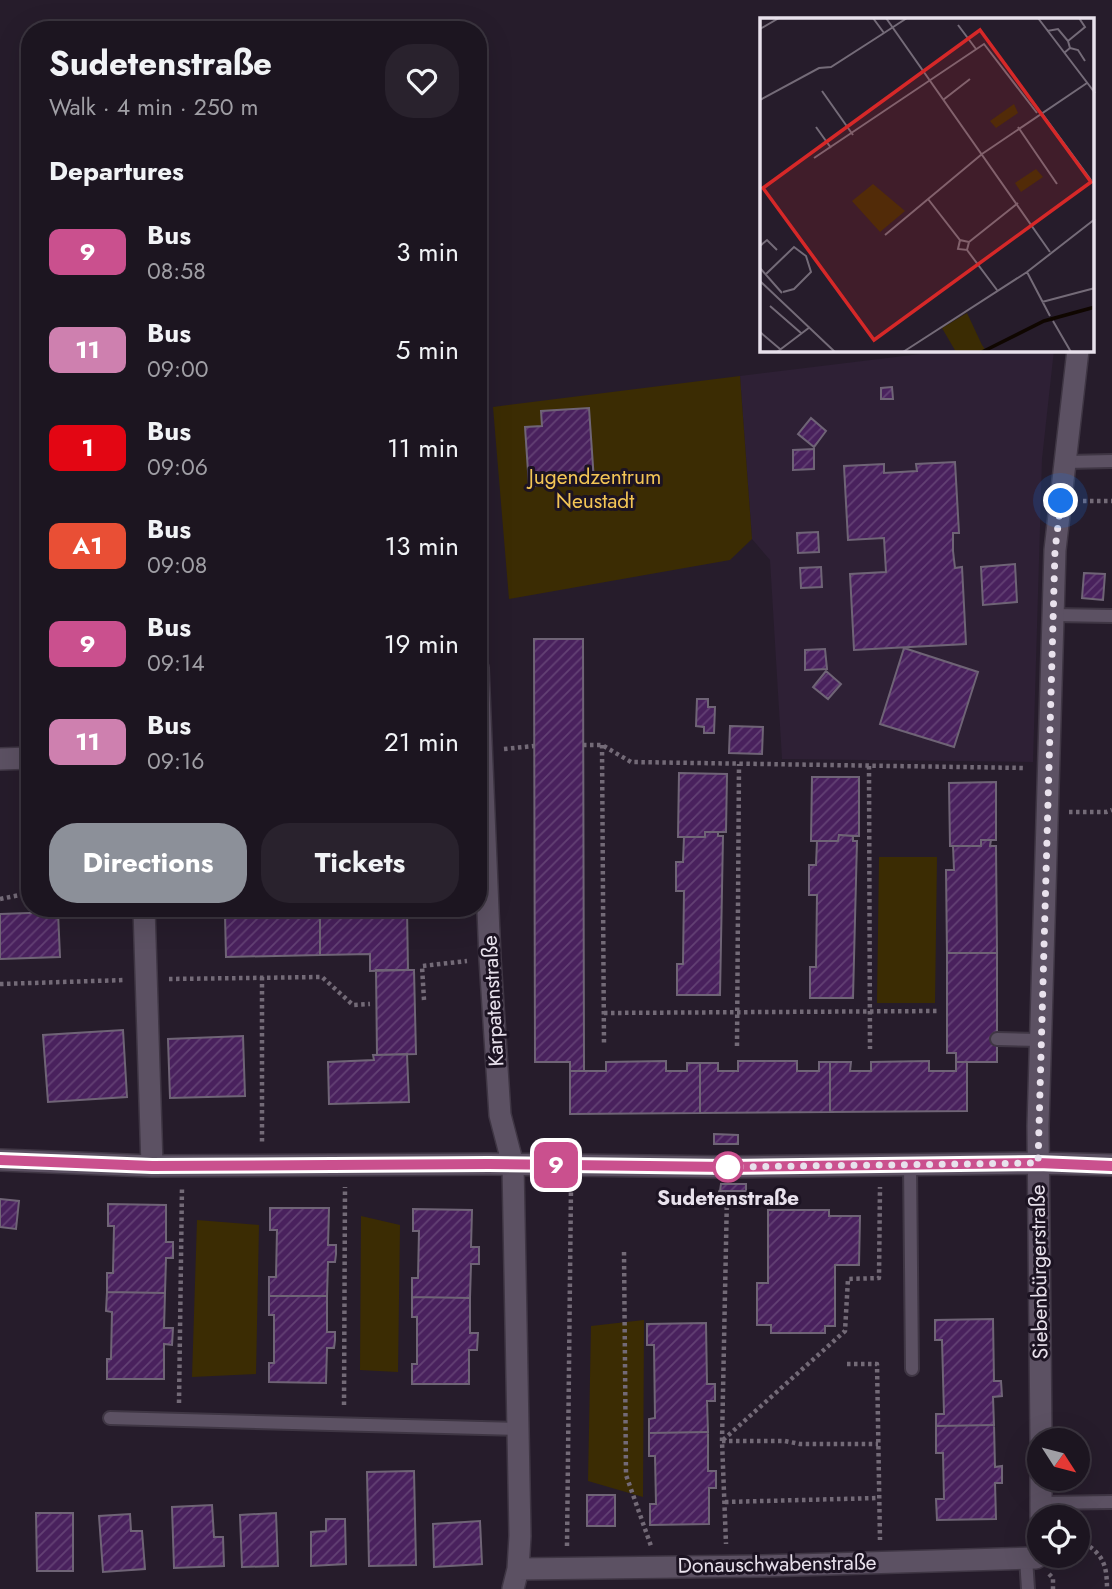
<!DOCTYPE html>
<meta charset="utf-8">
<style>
body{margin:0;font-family:Jost,sans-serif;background:#29222d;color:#f1f3f6;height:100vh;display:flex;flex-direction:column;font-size:26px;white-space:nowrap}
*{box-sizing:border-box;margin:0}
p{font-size:23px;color:#a09fa5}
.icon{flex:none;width:38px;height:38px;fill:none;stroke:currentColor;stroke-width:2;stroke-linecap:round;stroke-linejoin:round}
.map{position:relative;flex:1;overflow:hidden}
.side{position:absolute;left:21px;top:21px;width:466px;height:896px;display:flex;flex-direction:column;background:#1c1520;border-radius:28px;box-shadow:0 7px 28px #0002,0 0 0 2px #3a343e}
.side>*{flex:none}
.badge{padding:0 14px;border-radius:10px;font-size:24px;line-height:46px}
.needle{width:46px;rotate:126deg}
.controls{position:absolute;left:1027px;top:1428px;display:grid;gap:14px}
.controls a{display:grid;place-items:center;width:63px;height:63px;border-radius:50%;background:#1c1520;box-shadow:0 7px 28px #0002,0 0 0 2px #3a343e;font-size:35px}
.you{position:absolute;width:35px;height:35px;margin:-18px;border:5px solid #fff;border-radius:50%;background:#1a73e8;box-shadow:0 0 0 10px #1a73e833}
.map>.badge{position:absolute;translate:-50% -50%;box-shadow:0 0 0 4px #fff}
h2{padding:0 28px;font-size:26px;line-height:63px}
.round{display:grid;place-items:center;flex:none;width:74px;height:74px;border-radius:28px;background:#29222d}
.overview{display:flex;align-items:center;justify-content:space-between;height:119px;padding:0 28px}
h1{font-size:33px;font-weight:700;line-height:52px}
.primary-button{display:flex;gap:14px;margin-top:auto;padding:14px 28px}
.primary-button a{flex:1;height:80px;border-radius:28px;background:#8c9099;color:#fff;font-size:28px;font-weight:700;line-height:80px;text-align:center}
.primary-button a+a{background:#29222d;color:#f1f3f6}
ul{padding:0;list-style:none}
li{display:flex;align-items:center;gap:21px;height:98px;padding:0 28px}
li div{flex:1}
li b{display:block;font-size:26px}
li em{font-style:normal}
li .badge{min-width:77px;font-weight:700;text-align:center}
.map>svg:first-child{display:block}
.built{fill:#2e2035}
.green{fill:#3b2c03}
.building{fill:url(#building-hatch);stroke:#6f6476;stroke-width:2}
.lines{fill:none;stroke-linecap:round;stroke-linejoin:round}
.service-casing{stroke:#3f3644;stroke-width:16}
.minor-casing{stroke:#3f3644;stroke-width:24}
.path{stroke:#736a77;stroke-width:4.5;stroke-dasharray:3.5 3.5;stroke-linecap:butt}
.service{stroke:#5c5163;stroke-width:12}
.minor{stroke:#5c5163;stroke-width:21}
.line-casing{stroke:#fff;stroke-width:16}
.line{stroke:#ca508e;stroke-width:10}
.walk{stroke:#e8e1ec;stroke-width:7;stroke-dasharray:0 12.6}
.stop-dot{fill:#fff;stroke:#ca508e;stroke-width:3.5}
.labels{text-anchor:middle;stroke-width:6;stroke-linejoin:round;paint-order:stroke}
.park-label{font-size:21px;fill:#f3c555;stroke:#1c1322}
.street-label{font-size:21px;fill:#e8e1ec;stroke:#1c1322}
.stop-label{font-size:21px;font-weight:bold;fill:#e8e1ec;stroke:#1c1322}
.inset-river{fill:none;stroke:#0f0600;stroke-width:3.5}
.inset-road{fill:none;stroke:#746b78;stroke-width:2}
.view{fill:#d62828;fill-opacity:0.15;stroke:#d62828;stroke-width:3.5}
.inset-edge{fill:none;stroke:#e8e1ec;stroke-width:3.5}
</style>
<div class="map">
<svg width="1112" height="1589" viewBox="0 0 1112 1589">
<defs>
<pattern id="building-hatch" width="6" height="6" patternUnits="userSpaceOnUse" patternTransform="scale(1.75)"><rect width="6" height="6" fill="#49215d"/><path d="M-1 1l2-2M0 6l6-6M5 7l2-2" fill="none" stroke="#634174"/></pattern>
</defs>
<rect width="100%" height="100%" fill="#261c2b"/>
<path class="built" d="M953 350H1054L1042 459 1033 762 782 759 770 560 752 539 740 376Z"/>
<path class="green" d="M740 376 752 539 730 560 509 599 493 407Z
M879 857H937L935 1003H877Z
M361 1216 400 1225 398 1372 360 1370Z
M197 1220 259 1225 256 1374 192 1377Z
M644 1320 643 1497 588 1481 591 1326Z"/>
<path class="building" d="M892 387 893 399H881V388Z
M589 408 594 481 529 486 525 427 542 426 541 411Z
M811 418 826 431 814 447 798 434Z
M814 449V469L793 470V450Z
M955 462 959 533H953V551L955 568 962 567 966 644 854 650 850 574 886 572 884 538 848 540 844 466 884 464V473L917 471 916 464Z
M818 532 819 552 798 553 797 533Z
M1015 564 1017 602 983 605 981 567Z
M821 567 822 587 801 588 800 568Z
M1084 573 1105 574 1103 600 1082 598Z
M534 639H583L584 1071H570V1062H535Z
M904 648 978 672 954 747 880 724Z
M825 649 827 669 805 670V650Z
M826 671 841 684 828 699 813 687Z
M697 699H708V707H715L714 733H704V727L696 726Z
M730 726 763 727 762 754 729 753Z
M679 773 727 774 726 832H705V837H678Z
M812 777H859V836L839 835 838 841H811Z
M996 782V840H981V846H950L949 783Z
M705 832H718V836H723L720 995H677V964H683L684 891H676V862H683L684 837H705Z
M839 835 853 836V841H857L853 998H810V967H816L817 895H809V865H816L817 841H838Z
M981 840H991L990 846H996L997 953H947L946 870H954L953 846H981Z
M373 908H407L408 970 370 971V954L320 955V913L373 912Z
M58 912 60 957 0 959V914Z
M320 913V955L226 957 225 915Z
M947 953H997V1062H956V1053H947Z
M376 970H414L416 1054 377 1055Z
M123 1030 127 1097 48 1102 43 1035Z
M243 1036 245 1096 170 1098 168 1039Z
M407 1054 409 1102 329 1104 328 1062 374 1060 373 1055Z
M666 1061V1071H687V1063H700V1113L570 1114V1071H606V1062Z
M738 1061H797V1071H819V1062H830V1112L700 1113V1063H718V1071H738Z
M929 1061V1071H956V1062H967V1111L830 1112V1062H851L850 1071H871V1062Z
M714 1134 738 1135V1144H714Z
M721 1184H746V1191H720Z
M0 1199 19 1201 16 1229 0 1227Z
M108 1204 166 1205V1242H173V1258H166L165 1293 107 1292V1273H113L114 1226H108Z
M270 1208H329L328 1245H336V1254L335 1262H328L327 1296H269V1277H276L277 1230H270Z
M413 1209 472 1210 471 1247H479V1264H471L470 1298 412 1297V1278H418L419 1231H413Z
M768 1210H829V1216H860L859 1265H835V1326H825V1333H771V1325H757V1283H768Z
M107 1292 165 1293 164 1328H173L172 1345 164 1344V1379H107V1359H111L112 1312 106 1311Z
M269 1296H327V1332H335V1340L334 1348H327L326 1383 269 1382V1363H274V1315H269Z
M412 1297 470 1298V1333H478L477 1350H469V1384H412V1364H417V1317H412Z
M993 1319 994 1381H1001L1002 1396 993 1397 994 1425 936 1426V1414H944L942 1340H935V1320Z
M706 1323 707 1384H715V1401H707L708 1432 649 1433V1419L655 1418 654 1345H647V1324Z
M994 1425 995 1467 1002 1466V1483H995L996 1519 937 1520 936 1499H944L943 1453H936V1426Z
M708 1432V1471H716V1488H709V1524L650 1525V1504H656L655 1456H649V1433Z
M414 1471 416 1565 369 1566 367 1472Z
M587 1495H615V1526H587Z
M212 1505 214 1537H223L224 1566 174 1568 172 1507Z
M36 1513H73V1571H37Z
M276 1513 278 1566 242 1567 240 1515Z
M130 1514 131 1531H142L145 1569 103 1572 99 1516Z
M326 1519H345L346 1564 311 1566V1532L326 1531Z
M480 1521 482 1564 434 1567 433 1524Z"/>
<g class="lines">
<g class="service-casing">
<path id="service" d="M1067 462 1112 461
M1053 615 1112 616
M997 1039 1040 1040
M910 1164 912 1369
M110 1418 518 1429
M1041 1503 1112 1502
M1026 1558 1028 1589"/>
</g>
<g class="minor-casing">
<path id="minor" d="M478 668 490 959 500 1115 513 1165 520 1536 518 1569 513 1589
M0 759 30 758
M144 908 152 1166
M0 1160 152 1166 489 1164 728 1167 1038 1163 1112 1165
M1041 1440 1038 1126 1055 550 1078 350
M1041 1479V1517
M518 1569 762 1566 1036 1558 1040 1545"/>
</g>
<path class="path" d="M1083 501H1112
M583 745H602L631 762 1026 768
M602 745 604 1045
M504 749 534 746
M869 766 870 1049
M1069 812H1106L1112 810
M0 899 30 893
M262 977V1145
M169 979 322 977 353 1005 370 1004
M0 984 125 980
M424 1000 422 966 467 961
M604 1013 938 1011
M737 1046 739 764
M718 1192 727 1195 722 1441 726 1544
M624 1252 626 1475 651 1546
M847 1364H877L880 1540
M179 1403 182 1187
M344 1405 345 1187
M723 1440 845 1331 848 1279 879 1278 880 1187
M722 1441H785L800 1444H878
M725 1502 879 1498
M1078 1539C1102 1553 1107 1562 1107 1589
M567 1546 571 1187
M1049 1574 1053 1578V1589"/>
<use href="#service" class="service"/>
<use href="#minor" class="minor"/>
</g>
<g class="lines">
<g class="line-casing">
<path id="line" d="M0 1160 152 1166 489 1164 728 1167 1038 1163 1112 1166"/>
</g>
<use href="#line" class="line"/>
<path class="walk" d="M728 1167 1038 1163 1055 550 1061 501"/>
</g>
<circle class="stop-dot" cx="728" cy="1167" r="14"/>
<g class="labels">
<g class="park-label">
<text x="595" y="484">Jugendzentrum<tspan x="595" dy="24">Neustadt</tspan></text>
</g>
<g class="street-label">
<text transform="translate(493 1001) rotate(-93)" y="7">Karpatenstraße</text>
<text transform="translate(1039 1272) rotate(-91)" y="7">Siebenbürgerstraße</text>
<text transform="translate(777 1564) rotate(-1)" y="7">Donauschwabenstraße</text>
</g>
<g class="stop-label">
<text x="728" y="1205">Sudetenstraße</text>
</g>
</g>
<g transform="translate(760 18)">
<rect width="334" height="334" fill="#261c2b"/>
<path d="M254 86 258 95 236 110 230 103ZM276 151 283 159 261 174 255 165ZM113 166 145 193 120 214 92 183ZM207 295 222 327 227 334H196L182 310Z" fill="#3b2c03"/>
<path class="inset-river" d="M222 334 284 303 335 289"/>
<path class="inset-road" d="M113 0 124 15 147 0H161M126 0 290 234M278 0 335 75M198 7 216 31M0 11 19 0M287 13 298 11 308 23 310 30 304 35M308 23 325 9 319 0M310 30 318 32 325 43M62 73 93 117M0 82 59 50 71 49 124 15M183 82 210 61M281 94 331 162M56 109 71 130M258 109 297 166M54 140 224 26 277 95M168 181 200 222 209 224 207 232 198 231 200 222M125 217 222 136 327 65M209 224 258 185M0 228 7 222 17 232M207 232 237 272M0 250 22 275M267 254 290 298M6 256 34 229 46 238 51 254 34 271 23 274M0 263 75 334M282 284 335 270M10 288 41 315M293 303 311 334M0 314 20 331M17 334 50 309M143 334 267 254 335 201"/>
<path class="view" d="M220 12 331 164 114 322 3 170Z"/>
<rect width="334" height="334" class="inset-edge"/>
</g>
</svg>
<div class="controls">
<a><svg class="needle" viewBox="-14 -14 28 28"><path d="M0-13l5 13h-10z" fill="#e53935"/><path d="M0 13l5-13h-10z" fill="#a09fa5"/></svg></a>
<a><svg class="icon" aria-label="locate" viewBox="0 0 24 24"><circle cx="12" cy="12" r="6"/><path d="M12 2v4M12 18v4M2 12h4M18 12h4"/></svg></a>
</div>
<div class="you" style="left:1061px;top:501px"></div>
<b class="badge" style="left:556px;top:1165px;background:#ca508e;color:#fff">9</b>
<section class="side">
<div class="overview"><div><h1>Sudetenstraße</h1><p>Walk · 4 min · 250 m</p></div><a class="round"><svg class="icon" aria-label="heart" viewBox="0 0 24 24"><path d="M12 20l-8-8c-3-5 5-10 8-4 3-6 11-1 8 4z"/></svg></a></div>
<h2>Departures</h2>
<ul>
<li><span class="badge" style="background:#ca508e;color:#fff">9</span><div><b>Bus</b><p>08:58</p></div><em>3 min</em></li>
<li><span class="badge" style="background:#ce80af;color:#fff">11</span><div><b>Bus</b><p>09:00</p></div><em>5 min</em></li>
<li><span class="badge" style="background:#e30613;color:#fff">1</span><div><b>Bus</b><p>09:06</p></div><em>11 min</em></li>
<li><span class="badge" style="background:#e94f35;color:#fff">A1</span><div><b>Bus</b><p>09:08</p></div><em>13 min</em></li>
<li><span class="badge" style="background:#ca508e;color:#fff">9</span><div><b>Bus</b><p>09:14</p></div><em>19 min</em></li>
<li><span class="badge" style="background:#ce80af;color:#fff">11</span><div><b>Bus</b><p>09:16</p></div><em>21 min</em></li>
</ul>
<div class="primary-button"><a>Directions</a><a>Tickets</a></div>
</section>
</div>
